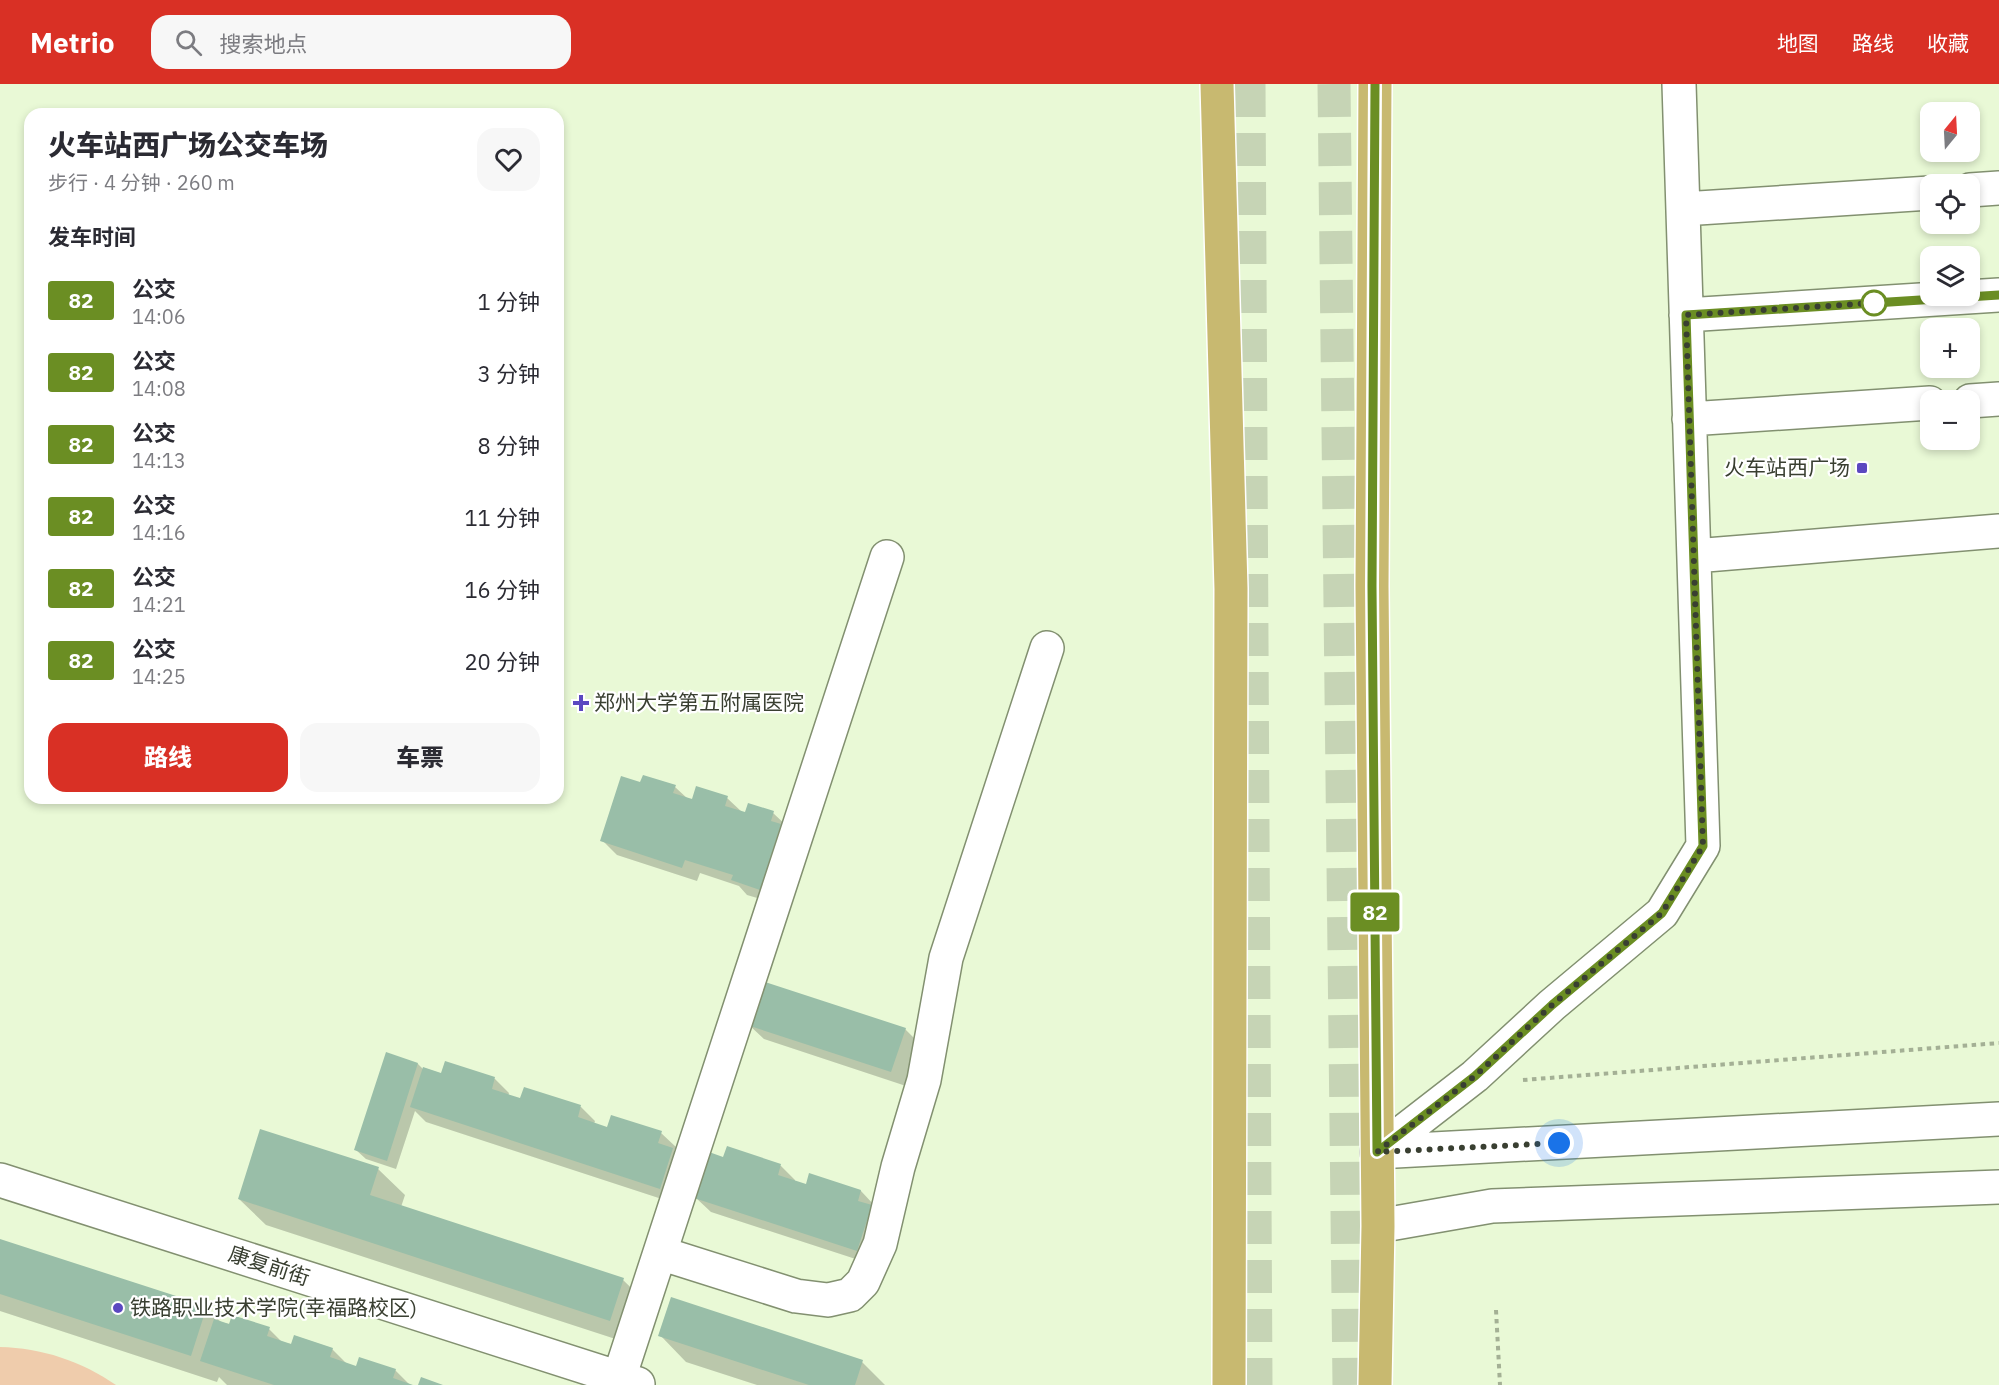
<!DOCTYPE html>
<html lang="zh">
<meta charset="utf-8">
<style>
body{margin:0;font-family:"IBM Plex Sans","Noto Sans SC",sans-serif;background:#f7f7f7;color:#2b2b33;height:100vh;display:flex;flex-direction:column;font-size:22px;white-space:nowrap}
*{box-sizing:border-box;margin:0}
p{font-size:20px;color:#7c7c81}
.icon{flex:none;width:33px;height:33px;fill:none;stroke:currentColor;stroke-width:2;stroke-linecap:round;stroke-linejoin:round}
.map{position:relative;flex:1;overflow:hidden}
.details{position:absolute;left:24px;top:24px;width:540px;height:696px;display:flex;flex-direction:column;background:#fff;border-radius:18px;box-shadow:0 3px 9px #0003}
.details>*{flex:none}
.badge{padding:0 12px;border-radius:4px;font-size:21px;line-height:39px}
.needle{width:39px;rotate:18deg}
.tools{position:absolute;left:1920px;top:18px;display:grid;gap:12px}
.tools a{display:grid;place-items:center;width:60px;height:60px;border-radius:12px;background:#fff;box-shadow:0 3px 9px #0003;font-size:30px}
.you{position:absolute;width:30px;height:30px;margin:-15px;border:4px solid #fff;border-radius:50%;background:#1a73e8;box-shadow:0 0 0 9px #1a73e833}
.map>.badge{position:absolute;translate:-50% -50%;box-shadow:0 0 0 3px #fff}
h2{padding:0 24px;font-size:22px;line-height:54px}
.round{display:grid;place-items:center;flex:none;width:63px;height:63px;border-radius:18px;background:#f7f7f7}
.overview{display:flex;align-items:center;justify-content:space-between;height:102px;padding:0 24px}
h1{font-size:28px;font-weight:800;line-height:45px}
.cta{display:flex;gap:12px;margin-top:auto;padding:12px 24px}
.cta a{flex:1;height:69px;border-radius:18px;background:#d93025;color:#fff;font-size:24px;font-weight:800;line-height:69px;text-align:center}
.cta a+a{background:#f7f7f7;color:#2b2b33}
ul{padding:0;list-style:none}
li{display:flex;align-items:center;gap:18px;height:72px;padding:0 24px}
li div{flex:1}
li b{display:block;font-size:22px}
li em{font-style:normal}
li .badge{min-width:66px;font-weight:700;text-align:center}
header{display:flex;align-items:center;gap:36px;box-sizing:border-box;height:84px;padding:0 30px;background:#d93025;color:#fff}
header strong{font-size:28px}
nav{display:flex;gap:33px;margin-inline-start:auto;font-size:21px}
.search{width:420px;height:54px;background:#f7f7f7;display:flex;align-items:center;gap:15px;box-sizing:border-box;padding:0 21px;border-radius:18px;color:#7c7c81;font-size:22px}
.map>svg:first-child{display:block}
.green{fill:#efccac}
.shadow{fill:#0003}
.building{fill:#99bea8}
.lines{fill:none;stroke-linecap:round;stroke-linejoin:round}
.highway-tunnel{stroke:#c6d4b5;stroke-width:33;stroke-dasharray:33 16;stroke-linecap:butt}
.minor-casing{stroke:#829070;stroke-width:36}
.major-casing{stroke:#fff;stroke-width:36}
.path{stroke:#a4b095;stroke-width:4;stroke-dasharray:4.5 4.5;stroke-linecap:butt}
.minor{stroke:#fff;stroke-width:33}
.major{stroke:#c8b970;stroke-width:33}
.line-casing{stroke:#fff;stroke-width:14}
.line{stroke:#6b8e23;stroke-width:9}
.walk{stroke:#393f31;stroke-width:6;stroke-dasharray:0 10.8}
.stop-dot{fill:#fff;stroke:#6b8e23;stroke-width:3}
.poi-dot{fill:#5b48c0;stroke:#fff;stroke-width:2}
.labels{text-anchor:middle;stroke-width:4.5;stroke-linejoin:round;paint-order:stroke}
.poi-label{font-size:21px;fill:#393f31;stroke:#fff;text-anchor:start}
.street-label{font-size:21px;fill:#393f31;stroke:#fff}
</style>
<header>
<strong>Metrio</strong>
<div class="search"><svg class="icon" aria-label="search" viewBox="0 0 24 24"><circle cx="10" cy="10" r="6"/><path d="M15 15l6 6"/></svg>搜索地点</div>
<nav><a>地图</a><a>路线</a><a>收藏</a></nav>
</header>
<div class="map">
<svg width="1999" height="1301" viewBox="0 0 1999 1301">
<rect width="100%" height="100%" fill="#e9f9d6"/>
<path class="green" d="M0 1263C42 1264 81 1277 116 1301H0Z"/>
<path class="shadow" d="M641 700 675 703 688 715 727 714 743 729H773L788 743 774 819 747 811 739 802 700 789 697 797 617 771 602 756Z
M749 941 905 945 920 960 906 1002 764 955Z
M387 970 418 980 424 986 442 990 445 979 495 995 509 1009 508 1012 521 1016 581 1023 595 1037 594 1040 608 1044 661 1049 676 1063 674 1067 687 1080 674 1119 426 1038 415 1027 396 1085 366 1075 356 1066Z
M728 1064 781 1082 795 1096V1098L807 1102 861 1107 875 1122 871 1180 711 1128 696 1114 724 1075Z
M378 1085 405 1111 401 1123 623 1196 650 1222 637 1262 266 1141 239 1115Z
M0 1156 206 1224 222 1239 269 1245 283 1259 332 1265 348 1281 357 1284 395 1286 410 1301H227L219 1293 217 1298 0 1227Z
M660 1251 862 1278 885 1301H757L686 1278Z"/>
<path class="building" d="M643 691 676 701 673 709 692 715 696 702 728 712 725 722 745 728 748 719 774 727 771 737 781 740 760 806 731 796 733 791 685 776 682 784 600 757 621 692 640 698Z
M762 897 906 944 891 988 747 941Z
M386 968 418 979 387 1077 354 1066Z
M445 977 495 993 492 1005 520 1014 524 1003 581 1021 578 1033 607 1043 611 1031 662 1047 658 1059 673 1064 660 1105 410 1023 423 983 441 989Z
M260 1045 379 1083 370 1111 624 1194 610 1237 238 1115Z
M727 1062 781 1080 778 1091 806 1100 809 1089 861 1106 858 1117 872 1121 857 1167 694 1114 709 1068 723 1073Z
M0 1155 207 1222 191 1272 0 1210Z
M671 1213 863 1276 855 1301H809L658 1252Z
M232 1231 270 1243 267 1252 291 1260 294 1251 333 1264 330 1273 356 1282 359 1273 396 1285 393 1294 413 1301H274L200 1277 214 1235 229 1240Z
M421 1293 443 1301H418Z"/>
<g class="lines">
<path class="highway-tunnel" d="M1249 0 1256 1301
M1334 0 1349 1301"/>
<g class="minor-casing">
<path id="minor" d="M1970 106 1999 104
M1683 125 1930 109
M1686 231 1999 211
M1970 317 1999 315
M1689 335 1930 319
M1694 472 1999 447
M1377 1068 1475 992 1552 921 1662 829 1703 762 1679 0
M1377 1068 1999 1035
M0 1096 638 1300
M1378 1142 1492 1122 1999 1103
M660 1169 796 1212 828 1216 850 1211 863 1198 880 1160 898 1083 924 996 946 874 1047 564
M619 1294 887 473"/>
</g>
<g class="major-casing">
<path id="major" d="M1217 0 1231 505 1229 1301
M1375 0 1372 502 1378 1142 1375 1301"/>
</g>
<path class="path" d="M1523 996 1999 959
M1496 1226 1500 1301"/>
<use href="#minor" class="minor"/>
<use href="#major" class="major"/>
</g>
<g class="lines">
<g class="line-casing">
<path id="line" d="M1375 0 1372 502 1377 1068 1475 992 1552 921 1662 829 1703 762 1686 231 1999 211"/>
</g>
<use href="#line" class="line"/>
<path class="walk" d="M1559 1059 1377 1068 1475 992 1552 921 1662 829 1703 762 1686 231 1874 219"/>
</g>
<circle class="stop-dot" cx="1874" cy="219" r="12"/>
<g class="poi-dot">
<rect x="1856" y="378" width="12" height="12" rx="3"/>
<path d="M578 610h6v6h6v6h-6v6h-6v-6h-6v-6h6z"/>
<circle cx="118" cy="1224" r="6"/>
</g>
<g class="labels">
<g class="poi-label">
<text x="1850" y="391" text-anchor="end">火车站西广场</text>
<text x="594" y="626">郑州大学第五附属医院</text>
<text x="130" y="1231">铁路职业技术学院(幸福路校区)</text>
</g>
<g class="street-label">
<text transform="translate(269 1182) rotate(18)" y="7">康复前街</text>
</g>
</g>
</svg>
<div class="tools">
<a><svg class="needle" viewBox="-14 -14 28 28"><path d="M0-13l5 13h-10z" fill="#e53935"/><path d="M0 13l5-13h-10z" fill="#7c7c81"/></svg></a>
<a><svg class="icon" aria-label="locate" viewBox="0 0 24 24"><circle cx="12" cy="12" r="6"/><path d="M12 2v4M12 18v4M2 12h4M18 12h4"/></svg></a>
<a><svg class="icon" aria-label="layers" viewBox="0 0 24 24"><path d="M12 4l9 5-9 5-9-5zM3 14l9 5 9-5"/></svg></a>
<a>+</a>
<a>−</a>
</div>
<div class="you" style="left:1559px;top:1059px"></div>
<b class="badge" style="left:1375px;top:828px;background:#6b8e23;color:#fff">82</b>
<section class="details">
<div class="overview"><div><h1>火车站西广场公交车场</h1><p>步行 · 4 分钟 · 260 m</p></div><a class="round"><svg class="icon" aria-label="heart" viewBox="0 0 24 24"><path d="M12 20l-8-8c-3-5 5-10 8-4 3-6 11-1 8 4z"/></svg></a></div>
<h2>发车时间</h2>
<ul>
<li><span class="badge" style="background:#6b8e23;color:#fff">82</span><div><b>公交</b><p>14:06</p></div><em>1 分钟</em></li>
<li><span class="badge" style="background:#6b8e23;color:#fff">82</span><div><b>公交</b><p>14:08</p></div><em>3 分钟</em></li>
<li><span class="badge" style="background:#6b8e23;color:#fff">82</span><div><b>公交</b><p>14:13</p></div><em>8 分钟</em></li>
<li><span class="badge" style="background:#6b8e23;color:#fff">82</span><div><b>公交</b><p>14:16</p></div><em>11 分钟</em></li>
<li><span class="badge" style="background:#6b8e23;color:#fff">82</span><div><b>公交</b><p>14:21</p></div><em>16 分钟</em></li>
<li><span class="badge" style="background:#6b8e23;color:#fff">82</span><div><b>公交</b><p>14:25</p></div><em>20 分钟</em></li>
</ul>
<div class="cta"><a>路线</a><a>车票</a></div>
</section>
</div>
